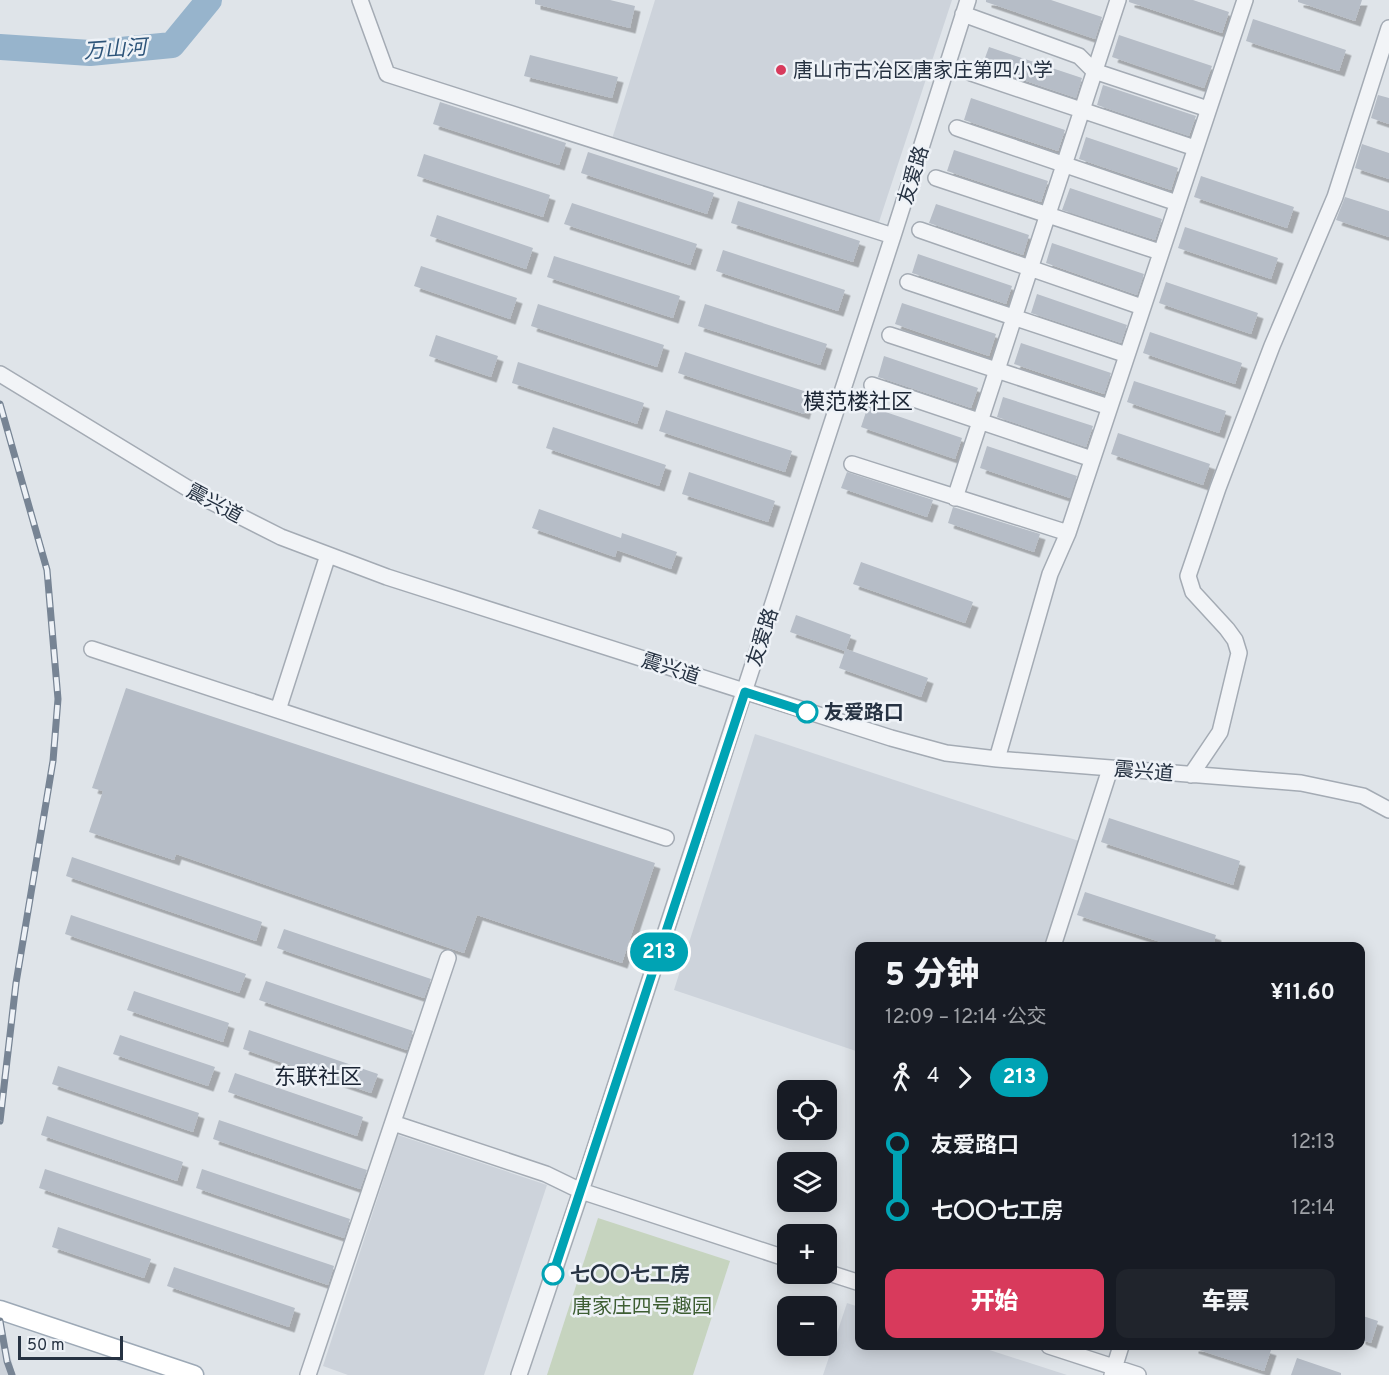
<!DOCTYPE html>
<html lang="zh">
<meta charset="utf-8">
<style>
body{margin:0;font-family:Overpass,"Noto Sans SC",sans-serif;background:#20242c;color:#f1f3f6;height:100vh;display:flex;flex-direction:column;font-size:22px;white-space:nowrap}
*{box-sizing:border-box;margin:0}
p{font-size:20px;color:#9ea1a6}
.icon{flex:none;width:33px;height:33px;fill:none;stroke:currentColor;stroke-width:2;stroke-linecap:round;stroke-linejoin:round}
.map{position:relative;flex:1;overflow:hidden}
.panel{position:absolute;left:855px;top:942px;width:510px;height:408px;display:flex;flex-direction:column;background:#171b24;border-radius:12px;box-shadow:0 3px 15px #0003}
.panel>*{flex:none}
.badge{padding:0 12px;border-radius:20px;font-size:21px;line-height:39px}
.tools{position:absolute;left:777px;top:1080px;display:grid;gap:12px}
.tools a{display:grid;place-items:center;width:60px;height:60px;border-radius:12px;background:#171b24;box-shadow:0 3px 15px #0003;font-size:30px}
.scale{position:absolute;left:18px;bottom:15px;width:105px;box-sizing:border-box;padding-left:6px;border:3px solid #263242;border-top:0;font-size:16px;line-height:21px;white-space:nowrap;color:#263242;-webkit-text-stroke:4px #eef2f7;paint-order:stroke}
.map>.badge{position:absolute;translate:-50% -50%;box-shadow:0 0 0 3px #fff}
.legs{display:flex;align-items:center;gap:9px;height:66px;padding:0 30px;font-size:20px}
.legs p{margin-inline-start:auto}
.overview{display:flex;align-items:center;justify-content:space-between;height:102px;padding:0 30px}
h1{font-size:33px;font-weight:800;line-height:45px}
.primary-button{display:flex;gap:12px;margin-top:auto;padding:12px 30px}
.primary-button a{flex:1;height:69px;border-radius:12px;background:#d83a5c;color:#fff;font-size:24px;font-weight:800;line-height:69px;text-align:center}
.primary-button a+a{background:#20242c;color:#f1f3f6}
ul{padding:0 30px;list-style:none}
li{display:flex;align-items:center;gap:21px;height:66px;font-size:22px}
li i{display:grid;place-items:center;width:9px;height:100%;margin:0 8px;background:currentColor}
li i::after{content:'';width:15px;height:15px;margin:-8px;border:4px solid;border-radius:50%;background:#171b24}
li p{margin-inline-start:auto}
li:first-child i{background:linear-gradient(#0000 50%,currentColor 0)}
li:last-child i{background:linear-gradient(currentColor 50%,#0000 0)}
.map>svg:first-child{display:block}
.built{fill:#cdd3db}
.green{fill:#c6d4bf}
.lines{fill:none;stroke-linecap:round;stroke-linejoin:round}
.river{stroke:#97b4cc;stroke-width:26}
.building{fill:#b6bdc7;filter:url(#shadow)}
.minor-casing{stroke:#a4abb4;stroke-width:18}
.major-casing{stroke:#9da9b6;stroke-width:21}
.minor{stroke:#f2f4f7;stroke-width:15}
.major{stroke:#fff;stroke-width:18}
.rail-casing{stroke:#778494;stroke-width:7}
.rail{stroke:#eef2f7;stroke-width:4.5;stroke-dasharray:14;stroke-linecap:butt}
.line-1-casing{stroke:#fff;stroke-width:14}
.line-1{stroke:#00a3b4;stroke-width:9}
.poi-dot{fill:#d83a5c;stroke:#eef2f7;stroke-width:2}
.stop-1-dot{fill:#fff;stroke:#00a3b4;stroke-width:3}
.labels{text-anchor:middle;stroke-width:5;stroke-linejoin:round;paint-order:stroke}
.poi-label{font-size:20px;fill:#263242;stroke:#eef2f7;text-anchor:start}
.street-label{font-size:20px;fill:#263242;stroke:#eef2f7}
.stop-label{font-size:20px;font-weight:bold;fill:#263242;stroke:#eef2f7;text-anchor:start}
.park-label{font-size:20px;fill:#3e5e33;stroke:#eef2f7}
.water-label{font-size:21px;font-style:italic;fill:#2d5479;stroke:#eef2f7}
.quarter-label{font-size:22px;fill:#192332;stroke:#eef2f7}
</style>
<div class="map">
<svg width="1389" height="1375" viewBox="0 0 1389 1375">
<defs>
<filter id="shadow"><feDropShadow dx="5.5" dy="5.5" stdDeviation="0" flood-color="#0004"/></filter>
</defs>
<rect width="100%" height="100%" fill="#dfe4e9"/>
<path class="built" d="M655 0H952L878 225 612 139Z
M755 734 1082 842 1048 946H860L859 1052 674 990Z
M398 1135 547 1185 484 1375H348L323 1366Z
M847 1303 859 1307 860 1346H977L1067 1375H823Z
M0 1336 6 1338 15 1375H0Z"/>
<path class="green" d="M598 1218 730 1261 693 1375H547Z"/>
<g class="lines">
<path class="river" d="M0 47 90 53 172 45 209 0"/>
</g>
<path class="building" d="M535 0H610L635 6 630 28 535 4Z
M986 0H1051L1102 17 1095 39 986 2Z
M1129 0H1193L1229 12 1222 33 1129 2Z
M1298 0H1362L1355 21 1298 2Z
M1253 19 1346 50 1339 71 1246 41Z
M1119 35 1212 66 1204 88 1112 57Z
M989 47 1082 78 1076 98 982 66Z
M530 55 618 77 612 98 524 76Z
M1103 85 1196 116 1189 136 1097 105Z
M1378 95 1389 98V124L1371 118Z
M971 98 1065 130 1058 151 964 120Z
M440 102 566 143 559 165 433 124Z
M1086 137 1178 168 1171 190 1079 159Z
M1362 144 1389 153V179L1355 168Z
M954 150 1048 181 1041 202 947 171Z
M588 152 714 193 707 214 581 173Z
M424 154 550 195 543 217 417 176Z
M1201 176 1294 207 1287 228 1194 197Z
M1070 188 1162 219 1155 240 1062 210Z
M1345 197 1389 211V237L1336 220Z
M738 201 860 241 853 262 731 223Z
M572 203 697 244 690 265 564 224Z
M936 204 1029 235 1023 255 929 223Z
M437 215 533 248 526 269 430 236Z
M1185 227 1278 258 1271 279 1178 248Z
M1052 243 1144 274 1137 295 1046 263Z
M723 250 845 290 838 311 716 271Z
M918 254 1012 286 1006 304 912 273Z
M554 256 680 296 673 318 547 277Z
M421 266 517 298 510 319 414 286Z
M1166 282 1258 313 1251 334 1159 303Z
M1037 294 1127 325 1121 343 1031 313Z
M902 303 996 334 989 356 895 324Z
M538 304 664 345 657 367 531 326Z
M705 304 827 344 820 365 698 326Z
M1150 332 1242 363 1235 384 1143 353Z
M436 335 498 356 491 377 429 356Z
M1021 343 1111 373 1104 394 1014 364Z
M685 352 810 393 804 414 678 373Z
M884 356 978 388 971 408 878 377Z
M518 362 644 403 637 424 512 383Z
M1134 381 1226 411 1219 433 1127 402Z
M1003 397 1093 426 1086 447 997 417Z
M868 406 962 438 955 459 861 427Z
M666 410 792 451 785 472 659 431Z
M553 427 666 465 659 486 546 448Z
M1118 433 1210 464 1203 485 1111 454Z
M987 446 1077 476 1070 498 980 468Z
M689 472 775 501 768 522 682 494Z
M847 472 933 500 927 517 841 488Z
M953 507 1040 534 1034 552 948 523Z
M539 509 621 538 622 533 677 552 671 569 617 550 615 557 532 528Z
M861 562 973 602 965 623 853 584Z
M796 615 851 635 846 649 928 678 921 697 839 668 845 651 790 632Z
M126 688 655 863 622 963 477 915 464 953 176 854 174 860 89 832 103 791 92 788Z
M1109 818 1240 861 1233 885 1101 842Z
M72 857 262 922 256 941 66 876Z
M1085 892 1216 935 1213 946H1173L1077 915Z
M71 915 246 974 239 993 65 934Z
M284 929 431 979 424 998 277 948Z
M266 981 413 1031 407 1050 259 1000Z
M134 991 229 1023 223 1042 127 1010Z
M249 1030 378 1074 371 1093 243 1049Z
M120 1035 215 1067 208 1086 113 1054Z
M58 1066 199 1113 193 1132 52 1084Z
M235 1073 363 1117 357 1136 228 1092Z
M47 1116 183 1162 177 1181 41 1135Z
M219 1120 367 1170 360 1189 213 1139Z
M45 1169 334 1266 328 1285 39 1188Z
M202 1169 350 1219 344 1238 196 1188Z
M58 1227 151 1259 144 1278 52 1247Z
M174 1267 295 1308 289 1327 167 1286Z
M1360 1315 1378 1321 1371 1343 1360 1339Z
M1193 1346H1258L1271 1350 1264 1371 1193 1348Z
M1297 1358 1341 1373V1375H1291Z"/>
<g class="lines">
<g class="minor-casing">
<path id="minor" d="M360 0 387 74 893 236
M963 14 1079 56 1094 71 1208 109
M971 73 1195 148
M957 128 1177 203
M936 178 1160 252
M920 230 1142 307
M908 282 1127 355
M890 335 1109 407
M0 374 202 497 281 537 387 577 891 738 946 753 997 759 1301 783 1363 796 1389 810
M872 385 1092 459
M852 464 1068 533
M955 498 1118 0
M92 649 666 838
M278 710 328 555
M997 759 1050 574 1068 533 1245 0
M1191 775 1220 732 1239 653 1235 640 1227 629 1193 592 1188 576 1218 488 1272 346 1335 197 1389 28
M1053 946 1110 769
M393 1123 546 1174 581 1191 788 1259
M826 1272 860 1283
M1049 1346 1138 1375
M308 1375 448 958
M519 1375 581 1191 893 236 968 0
M1112 1375 1121 1346"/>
</g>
<g class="major-casing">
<path id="major" d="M0 1310 194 1375"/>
</g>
<use href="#minor" class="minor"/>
<use href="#major" class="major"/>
<g class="rail-casing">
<path id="rail" d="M0 404 47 570 58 699 53 761 16 983 0 1121
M0 1321 7 1361 12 1375"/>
</g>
<use href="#rail" class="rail"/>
</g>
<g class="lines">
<g class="line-1-casing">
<path id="line-1" d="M553 1274 745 692 807 712"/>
</g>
<use href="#line-1" class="line-1"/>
</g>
<circle class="poi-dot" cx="781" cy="70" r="6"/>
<g class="stop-1-dot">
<circle cx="807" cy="712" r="10"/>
<circle cx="553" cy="1274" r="10"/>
</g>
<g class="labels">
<g class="poi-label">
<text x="793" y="77">唐山市古冶区唐家庄第四小学</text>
</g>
<g class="street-label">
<text transform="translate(913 175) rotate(-73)" y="7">友爱路</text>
<text transform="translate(215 503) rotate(28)" y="7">震兴道</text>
<text transform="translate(762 637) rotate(-72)" y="7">友爱路</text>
<text transform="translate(671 668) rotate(18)" y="7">震兴道</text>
<text transform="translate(1144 771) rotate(5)" y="7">震兴道</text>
</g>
<g class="stop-label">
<text x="824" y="719">友爱路口</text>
<text x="570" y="1281">七〇〇七工房</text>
</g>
<g class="park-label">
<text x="642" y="1313">唐家庄四号趣园</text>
</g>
<g class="water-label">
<text transform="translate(115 49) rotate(-4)" y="7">万山河</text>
</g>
<g class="quarter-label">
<text x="858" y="409">模范楼社区</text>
<text x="318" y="1084">东联社区</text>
</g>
</g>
</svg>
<div class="tools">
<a><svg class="icon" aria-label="locate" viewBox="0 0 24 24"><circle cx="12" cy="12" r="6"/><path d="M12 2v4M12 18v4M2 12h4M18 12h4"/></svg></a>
<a><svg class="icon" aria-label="layers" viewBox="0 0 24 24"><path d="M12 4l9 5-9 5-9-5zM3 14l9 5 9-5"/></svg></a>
<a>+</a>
<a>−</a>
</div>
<div class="scale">50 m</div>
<b class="badge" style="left:659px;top:952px;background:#00a3b4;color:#fff">213</b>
<section class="panel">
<div class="overview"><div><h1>5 分钟</h1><p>12:09 – 12:14 · 公交</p></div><b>¥11.60</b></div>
<div class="legs"><svg class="icon" aria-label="walk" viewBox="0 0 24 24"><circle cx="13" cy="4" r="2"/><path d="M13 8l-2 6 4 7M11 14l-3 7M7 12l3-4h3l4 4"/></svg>4<svg class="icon" aria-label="forward" viewBox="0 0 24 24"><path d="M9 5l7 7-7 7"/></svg><b class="badge" style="background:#00a3b4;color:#fff">213</b></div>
<ul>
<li><i style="color:#00a3b4"></i><b>友爱路口</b><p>12:13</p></li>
<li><i style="color:#00a3b4"></i><b>七〇〇七工房</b><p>12:14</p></li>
</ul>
<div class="primary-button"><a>开始</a><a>车票</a></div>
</section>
</div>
